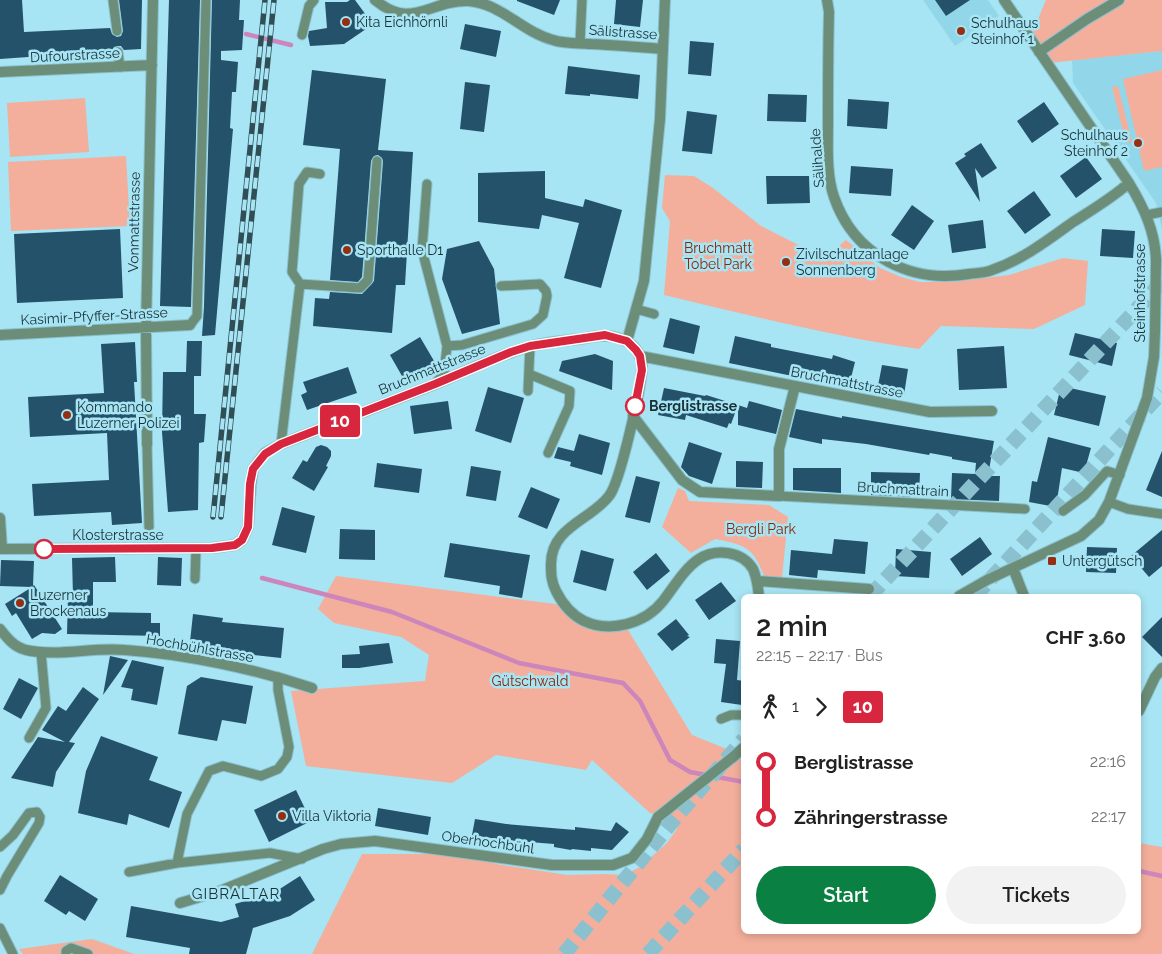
<!DOCTYPE html>
<meta charset="utf-8">
<style>
body{margin:0;font-family:Raleway,sans-serif;background:#f2f2f2;color:#222;height:100vh;display:flex;flex-direction:column;font-size:19px;white-space:nowrap}
*{box-sizing:border-box;margin:0}
p{font-size:16px;color:#767676}
.icon{flex:none;width:28px;height:28px;fill:none;stroke:currentColor;stroke-width:2;stroke-linecap:round;stroke-linejoin:round}
.map{position:relative;flex:1;overflow:hidden}
.drawer{position:absolute;left:741px;top:594px;width:400px;height:340px;display:flex;flex-direction:column;background:#fff;border-radius:8px;box-shadow:0 2px 8px #0003}
.drawer>*{flex:none}
.badge{padding:0 10px;border-radius:4px;font-size:18px;line-height:32px}
.map>.badge{position:absolute;translate:-50% -50%;box-shadow:0 0 0 2px #fff}
.legs{display:flex;align-items:center;gap:8px;height:55px;padding:0 15px;font-size:16px}
.legs p{margin-inline-start:auto}
.head{display:flex;align-items:center;justify-content:space-between;height:85px;padding:0 15px}
h1{font-size:28px;font-weight:600;line-height:38px}
.button{display:flex;gap:10px;margin-top:auto;padding:10px 15px}
.button a{flex:1;height:58px;border-radius:30px;background:#0b8043;color:#fff;font-size:20px;font-weight:600;line-height:58px;text-align:center}
.button a+a{background:#f2f2f2;color:#222}
ul{padding:0 15px;list-style:none}
li{display:flex;align-items:center;gap:18px;height:55px;font-size:19px}
li i{display:grid;place-items:center;width:8px;height:100%;margin:0 6px;background:currentColor}
li i::after{content:'';width:12px;height:12px;margin:-6px;border:4px solid;border-radius:50%;background:#fff}
li p{margin-inline-start:auto}
li:first-child i{background:linear-gradient(#0000 50%,currentColor 0)}
li:last-child i{background:linear-gradient(currentColor 50%,#0000 0)}
.map>svg:first-child{display:block}
.built{fill:#91d7e9}
.green{fill:#f3af9c}
.lines{fill:none;stroke-linecap:round;stroke-linejoin:round}
.stream{stroke:#cc86bb;stroke-width:4.5}
.building{fill:#24526b}
.motorway-tunnel{stroke:#8bc0ce;stroke-width:15;stroke-dasharray:15 8;stroke-linecap:butt}
.service-casing{stroke:#8bc0ce;stroke-width:11}
.minor-casing{stroke:#8bc0ce;stroke-width:12}
.service{stroke:#6c8d78;stroke-width:9}
.minor{stroke:#6c8d78;stroke-width:10}
.rail-casing{stroke:#2f4e56;stroke-width:5.5}
.rail{stroke:#a7e4f4;stroke-width:4;stroke-dasharray:11;stroke-linecap:butt}
.minor-bridge-casing{stroke:#8bc0ce;stroke-width:12;stroke-linecap:butt}
.minor-bridge{stroke:#6c8d78;stroke-width:10}
.line-1-casing{stroke:#fff;stroke-width:11}
.line-1{stroke:#d7263d;stroke-width:8}
.poi-dot{fill:#962f11;stroke:#a7e4f4;stroke-width:2}
.stop-1-dot{fill:#fff;stroke:#d7263d;stroke-width:2.5}
.labels{text-anchor:middle;stroke-width:5;stroke-linejoin:round;paint-order:stroke}
.poi-label{font-size:14px;fill:#193238;stroke:#a7e4f4;text-anchor:start}
.street-label{font-size:14px;fill:#193238;stroke:#a7e4f4}
.park-label{font-size:14px;fill:#8a2607;stroke:#a7e4f4}
.stop-label{font-size:14px;font-weight:bold;fill:#193238;stroke:#a7e4f4;text-anchor:start}
.neighbourhood-label{font-size:15px;letter-spacing:1px;fill:#193238;stroke:#a7e4f4}
</style>
<div class="map">
<svg width="1162" height="954" viewBox="0 0 1162 954">
<rect width="100%" height="100%" fill="#a7e4f4"/>
<path class="built" d="M923 0H988L999 16 955 46Z
M1162 51V229L1156 203 1073 83 1072 60Z"/>
<path class="green" d="M1046 0H1162V51L1049 63 1033 31Z
M1162 70V167L1144 171 1123 79Z
M1118 86 1132 142 1126 143 1112 87Z
M85 98 89 152 10 157 7 103Z
M126 156 130 226 11 231 8 162Z
M665 175 694 176 713 188 761 226 824 258 846 240 880 268 901 277 920 282H953L1009 275 1063 258 1088 261 1085 305 1034 329 941 326 919 349C834 337 748 315 664 295L670 221 662 208Z
M678 488 685 491 689 501 769 505 788 517 782 578 764 576C753 546 744 545 715 539L691 553 662 527Z
M336 576 564 605 583 620 625 625 692 735 744 756V931H1139V843L1162 847V954H312L362 854H473L496 864 567 875 603 874 624 875 640 867 667 843 677 829 665 817 650 813 592 760 586 770 496 755 452 783 306 766 291 691 425 681 429 655 401 637 334 623 318 609Z
M92 939 134 954H23L19 949Z"/>
<g class="lines">
<path class="stream" d="M246 34 291 45
M262 578 392 612 519 663 623 683 640 701 670 760 690 772 744 782
M1139 871 1162 876"/>
</g>
<path class="building" d="M0 0H22L24 32 110 28 112 34 117 37 121 36 123 31 119 0H142L141 49 124 50 121 46H118L114 47 112 51 0 59Z
M169 0H200L191 307 160 306Z
M212 0H240L239 20H244L242 50 221 51V60L238 62 236 92H232L230 128 233 129 215 335 202 336 204 307Z
M350 0H355L366 15 362 19 367 25 364 28 366 29 344 44 310 46 308 36 309 31 327 28 325 2H347Z
M517 0H560L554 15 517 1Z
M616 0H643L640 27 614 24Z
M935 0H970L946 16Z
M465 24 501 31 496 57 460 49Z
M690 41 714 43 711 76 688 74Z
M568 66 640 75 638 99 590 94V96L565 94Z
M312 70 386 79 378 150 413 152 405 285H396L392 333 313 326 315 298 329 299 330 292 362 294 374 281 383 161 382 158 378 155 374 156 371 161 362 277 358 282 330 280 340 149 303 145Z
M465 82 490 85 484 132 460 129Z
M768 94 807 95 806 122 767 121Z
M848 99 889 102 887 129 847 126Z
M1044 102 1059 124 1032 143 1017 121Z
M687 111 717 115 712 154 682 151Z
M981 143 997 168 982 178 975 168 980 202 955 163 966 156 964 154Z
M1086 157 1102 179 1076 198 1060 176Z
M851 166 893 169 891 196 849 193Z
M545 171V198L583 207 585 199 622 210 601 288 564 278 579 223 542 215 539 229 478 222V173Z
M766 176H809L810 203 767 204Z
M1034 191 1051 215 1025 234 1007 211Z
M912 205 934 221 914 250 891 235Z
M983 220 986 248 952 253 948 225Z
M120 229 123 298 17 303 14 234Z
M1102 229 1135 231 1133 258 1100 256Z
M479 241 494 269 500 324 462 334 442 279 447 249Z
M670 318 700 326 694 354 663 347Z
M1075 333 1117 343 1112 366 1069 355Z
M735 336 771 344V347L832 359 833 355 855 362 849 386 812 376V380L729 363Z
M420 337 437 366 406 383 390 355Z
M187 341H202L201 376H194V414H206L204 442 199 443 198 510 168 512 162 432 163 372H186Z
M135 342 137 382H134L142 523 112 525 111 512 34 516 32 484 109 480 107 433 30 437 28 397 104 393 101 344Z
M1004 346 1007 388 959 390 957 349Z
M595 354 613 361 612 390 559 371 562 361Z
M882 365 908 369 904 395 877 391Z
M348 367 357 393 307 410 301 395 307 392 303 382Z
M1061 386 1106 396 1099 426 1054 415Z
M488 387 524 398 511 443 475 431Z
M664 388 705 396 706 395 738 405 731 424 729 423 727 428 686 415 685 420 658 415Z
M448 401 452 429 414 434 410 406Z
M749 401 782 410 776 434 738 425V405L747 408Z
M796 409 842 418V416L994 441 988 476H1000L999 501 951 499 952 473 975 474 976 463 952 459V457L930 453 929 455 866 444 822 439V444L789 437Z
M579 434 610 443 602 475 570 466 571 462 554 458 558 447 574 451Z
M1048 437 1091 448 1084 473 1062 468 1056 507 1029 502 1032 481 1037 482Z
M689 442 722 453 712 484 689 476 681 467Z
M321 445 327 447 331 451V456L326 466 328 467 314 491 292 478 303 460 307 462 316 447Z
M1162 451V497L1146 490Z
M736 461 763 462 762 488 736 487Z
M377 463 422 469 419 493 374 487Z
M471 466 501 471 496 501 466 496Z
M793 468H841V493L793 490Z
M871 472 920 473 919 497 871 495Z
M636 476 660 482 650 523 625 517Z
M531 487 560 499 547 529 518 517Z
M282 507 315 516 306 553 272 545Z
M340 529 375 530V560L339 559Z
M1162 530V566L1149 577 1131 556Z
M980 537 992 554 962 576 950 559Z
M834 539 868 542 865 574 818 570 817 578 789 575 791 550 832 554Z
M450 543 530 555 522 598 499 594 500 586 444 577Z
M1087 547 1117 548 1116 573 1086 572Z
M896 549 931 552 929 578 895 576Z
M581 550 614 559 606 591 573 582Z
M656 553 670 571 647 590 633 572Z
M115 557 116 582H93V612L151 613V623H160V636L67 634 68 596H73L72 558Z
M158 557 182 558 181 586 157 585Z
M1 560 34 561 33 586 34 585 62 629 55 634 42 633 32 639 16 613 12 616 5 604 32 587 0 586Z
M721 582 736 601 709 620 695 600Z
M193 614 223 618 222 622 284 628 281 658 236 653V650L200 646 201 643 190 642Z
M1162 617V657L1142 637Z
M676 619 689 635 687 636 690 637 672 651 657 634Z
M716 639 740 641 737 680 744 681 742 705 721 702 726 664 714 663Z
M389 643 393 663 359 668H342V655L360 654 359 646Z
M110 656 128 660 103 695Z
M132 660 164 667 157 705 131 700 133 689 121 687Z
M201 677 253 686 246 724 222 720 217 741 178 734 187 686Z
M19 678 38 688 21 719 3 709Z
M83 687 99 699 69 742 75 743 56 772 53 787 11 778 38 737 65 742 42 730 58 706 66 711Z
M101 736 158 757 149 780 182 792 169 828 129 814 127 825 78 813 86 771Z
M296 790 311 821 269 842 254 810Z
M378 808 431 817 428 835 375 826Z
M475 819 506 824 575 830V827L611 831 616 822 629 832 612 850 591 848V851L572 849 571 850 554 847V844L504 840 472 835Z
M60 875 98 899 85 921 69 911 66 915 44 901Z
M300 876 315 900 290 916 253 928 246 954H189L190 948 126 937 131 906 221 922 239 917 235 904 275 892Z"/>
<g class="lines">
<path class="motorway-tunnel" d="M870 596 1162 282
M975 596 1162 392
M564 954 676 817 744 739
M648 954 744 849"/>
<g class="service-casing">
<path id="service" d="M113 0 117 31
M302 35 309 6 314 0
M580 43 582 0
M118 52 120 67
M320 174 307 172 299 184 292 272 300 284 360 288 368 280 377 161
M427 184 422 250 447 346 444 373 435 384
M1147 215 1162 212
M636 309 654 314
M190 325 197 316 206 0
M447 346 462 345 533 324 543 315 547 296 546 291 540 284 501 286
M529 374 570 391 569 406 548 453
M528 391 530 346
M147 444 149 527
M281 444 300 284
M779 496 1025 509
M1109 502 1128 509 1162 514
M1063 511 1085 495 1107 471 1120 475
M195 579 196 548
M721 719 731 715H744
M29 738 46 708 41 652
M0 847 13 835 29 813 37 812 40 817 39 823 7 876 0 890
M177 863 187 814 209 771 223 766 261 776 278 769 287 757 289 747 278 690V677
M129 872 177 863 270 853 302 859
M0 928 13 954
M66 954V951L71 948 88 954"/>
</g>
<g class="minor-casing">
<path id="minor" d="M375 0C412 31 429 0 468 1 501 3 522 32 553 40 565 44 579 43 591 44 615 45 639 47 663 49
M827 0 829 12C828 48 828 85 828 122 828 146 826 174 834 197 854 255 910 284 969 274 977 273 985 273 992 270 1022 260 1048 240 1073 222 1092 210 1112 198 1129 183
M1004 0 1129 183C1144 208 1155 231 1156 260
M1039 52 1087 19 1119 0
M0 72 152 65
M0 335 190 325
M627 341 644 281 660 119 665 0
M640 356 930 412 992 411
M633 416 682 480 700 492 779 496V449L795 386
M147 444 146 328 153 0
M0 518 2 549
M0 549 212 548 235 545 242 540 248 527 251 484 253 469 265 453 281 444C332 424 382 405 433 385 465 372 495 356 528 347 544 342 562 341 579 339 588 338 598 335 606 336 615 336 626 340 632 345 638 350 641 358 642 366 642 385 620 483 609 496 591 520 551 527 551 564 551 574 551 581 556 591 562 603 570 614 584 621 610 633 645 624 663 601 674 587 684 569 699 559 716 548 742 551 753 569 757 578 758 587 759 596
M1013 568 1024 596
M757 581 869 589
M959 596 987 580 1081 536 1099 520 1109 502 1147 398 1154 357 1155 331
M0 629C7 638 14 647 26 650 58 657 92 647 125 650 185 654 255 669 312 688
M1139 711 1155 677 1162 668
M733 757 744 747
M180 903 220 891 323 849 341 844 375 841 552 865H613L632 858 647 839 658 817"/>
</g>
<use href="#service" class="service"/>
<use href="#minor" class="minor"/>
<g class="rail-casing">
<path id="rail" d="M213 517 265 0
M221 517 274 0"/>
</g>
<use href="#rail" class="rail"/>
<g class="minor-bridge-casing">
<path id="minor-bridge" d="M1155 331 1156 260
M658 817 733 757"/>
</g>
<use href="#minor-bridge" class="minor-bridge"/>
</g>
<g class="lines">
<g class="line-1-casing">
<path id="line-1" d="M44 549 212 548 235 545 242 540 248 527 250 484 253 469 265 454 281 444 435 384 511 352 530 346 605 335 627 341 636 350 640 356 642 370 635 406"/>
</g>
<use href="#line-1" class="line-1"/>
</g>
<g class="poi-dot">
<circle cx="346" cy="22" r="5"/>
<circle cx="961" cy="31" r="5"/>
<circle cx="1138" cy="143" r="5"/>
<circle cx="347" cy="250" r="5"/>
<circle cx="786" cy="262" r="5"/>
<circle cx="67" cy="415" r="5"/>
<rect x="1047" y="556" width="10" height="10" rx="2.5"/>
<circle cx="20" cy="603" r="5"/>
<circle cx="282" cy="816" r="5"/>
</g>
<g class="stop-1-dot">
<circle cx="635" cy="406" r="9"/>
<circle cx="44" cy="549" r="9"/>
</g>
<g class="labels">
<g class="poi-label">
<text x="356" y="27">Kita Eichhörnli</text>
<text x="971" y="28">Schulhaus<tspan x="971" dy="16">Steinhof 1</tspan></text>
<text x="1128" y="140" text-anchor="end">Schulhaus<tspan x="1128" dy="16">Steinhof 2</tspan></text>
<text x="357" y="255">Sporthalle D1</text>
<text x="796" y="259">Zivilschutzanlage<tspan x="796" dy="16">Sonnenberg</tspan></text>
<text x="77" y="412">Kommando<tspan x="77" dy="16">Luzerner Polizei</tspan></text>
<text x="1062" y="566">Untergütsch</text>
<text x="30" y="600">Luzerner<tspan x="30" dy="16">Brockenaus</tspan></text>
<text x="292" y="821">Villa Viktoria</text>
</g>
<g class="street-label">
<text transform="translate(623 32) rotate(4)" y="5">Sälistrasse</text>
<text transform="translate(75 55) rotate(-3)" y="5">Dufourstrasse</text>
<text transform="translate(817 158) rotate(-94)" y="5">Sälihalde</text>
<text transform="translate(134 222) rotate(-89)" y="5">Vonmattstrasse</text>
<text transform="translate(1140 293) rotate(-90)" y="5">Steinhofstrasse</text>
<text transform="translate(94 316) rotate(-3)" y="5">Kasimir-Pfyffer-Strasse</text>
<text transform="translate(432 369) rotate(-22)" y="5">Bruchmattstrasse</text>
<text transform="translate(847 382) rotate(11)" y="5">Bruchmattstrasse</text>
<text transform="translate(903 489) rotate(3)" y="5">Bruchmattrain</text>
<text x="118" y="540">Klosterstrasse</text>
<text transform="translate(200 648) rotate(10)" y="5">Hochbühlstrasse</text>
<text transform="translate(488 842) rotate(8)" y="5">Oberhochbühl</text>
</g>
<g class="park-label">
<text x="718" y="253">Bruchmatt<tspan x="718" dy="16">Tobel Park</tspan></text>
<text x="761" y="534">Bergli Park</text>
<text x="530" y="686">Gütschwald</text>
</g>
<g class="stop-label">
<text x="649" y="411">Berglistrasse</text>
</g>
<g class="neighbourhood-label">
<text x="236" y="899">GIBRALTAR</text>
</g>
</g>
</svg>
<b class="badge" style="left:340px;top:421px;background:#d7263d;color:#fff">10</b>
<section class="drawer">
<div class="head"><div><h1>2 min</h1><p>22:15 – 22:17 · Bus</p></div><b>CHF 3.60</b></div>
<div class="legs"><svg class="icon" aria-label="walk" viewBox="0 0 24 24"><circle cx="13" cy="4" r="2"/><path d="M13 8l-2 6 4 7M11 14l-3 7M7 12l3-4h3l4 4"/></svg>1<svg class="icon" aria-label="forward" viewBox="0 0 24 24"><path d="M9 5l7 7-7 7"/></svg><b class="badge" style="background:#d7263d;color:#fff">10</b></div>
<ul>
<li><i style="color:#d7263d"></i><b>Berglistrasse</b><p>22:16</p></li>
<li><i style="color:#d7263d"></i><b>Zähringerstrasse</b><p>22:17</p></li>
</ul>
<div class="button"><a>Start</a><a>Tickets</a></div>
</section>
</div>
